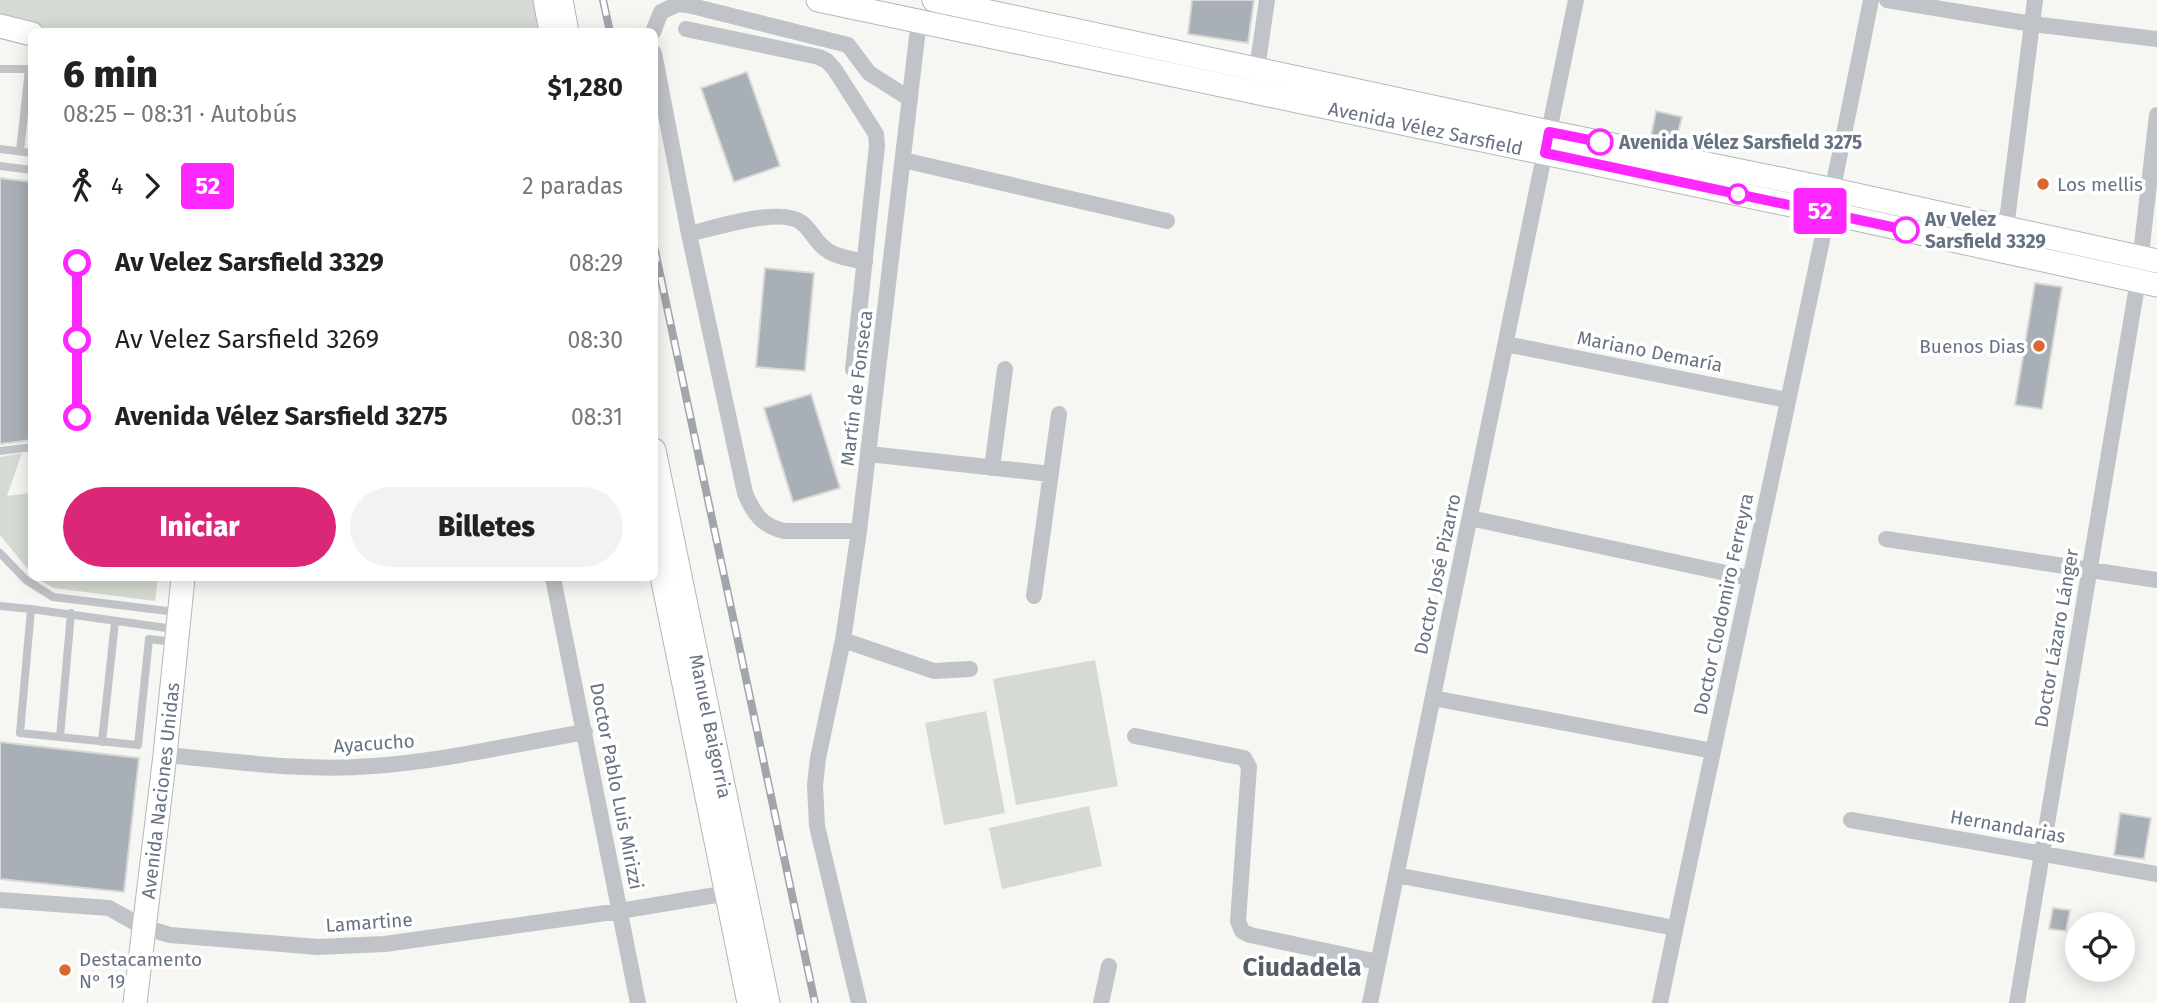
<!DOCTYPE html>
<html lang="es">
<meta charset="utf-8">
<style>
body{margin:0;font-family:"Fira Sans",sans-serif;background:#f2f2f2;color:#222;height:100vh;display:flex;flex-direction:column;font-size:26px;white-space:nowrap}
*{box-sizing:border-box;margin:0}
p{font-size:23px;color:#767676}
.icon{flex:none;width:38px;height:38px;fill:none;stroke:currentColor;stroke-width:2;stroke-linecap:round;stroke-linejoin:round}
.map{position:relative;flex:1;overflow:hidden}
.side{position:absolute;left:28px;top:28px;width:630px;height:553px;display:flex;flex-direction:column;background:#fff;border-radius:10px;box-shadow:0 4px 18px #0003}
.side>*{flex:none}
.badge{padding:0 14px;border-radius:5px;font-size:24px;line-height:46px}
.controls{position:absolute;left:2065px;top:912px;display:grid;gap:14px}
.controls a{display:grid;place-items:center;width:70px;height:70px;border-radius:50%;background:#fff;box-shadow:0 4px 18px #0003;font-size:35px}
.map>.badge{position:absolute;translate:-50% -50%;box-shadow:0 0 0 4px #fff}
.legs{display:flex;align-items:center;gap:10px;height:77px;padding:0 35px;font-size:23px}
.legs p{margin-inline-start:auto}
.summary{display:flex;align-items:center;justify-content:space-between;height:119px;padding:0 35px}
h1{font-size:38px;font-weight:800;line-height:52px}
.cta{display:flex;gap:14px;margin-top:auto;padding:14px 35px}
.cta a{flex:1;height:80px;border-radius:42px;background:#db2777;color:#fff;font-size:28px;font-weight:800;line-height:80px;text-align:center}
.cta a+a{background:#f2f2f2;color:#222}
ul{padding:0 35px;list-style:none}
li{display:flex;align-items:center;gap:24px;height:77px;font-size:26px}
li i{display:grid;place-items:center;width:10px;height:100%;margin:0 9px;background:currentColor}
li i::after{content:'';width:18px;height:18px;margin:-9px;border:5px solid;border-radius:50%;background:#fff}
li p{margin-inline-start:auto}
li:first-child i{background:linear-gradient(#0000 50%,currentColor 0)}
li:last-child i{background:linear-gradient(currentColor 50%,#0000 0)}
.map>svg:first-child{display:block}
.green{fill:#d5dbd3}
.building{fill:#a9afb6;stroke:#d8d8d6;stroke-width:2}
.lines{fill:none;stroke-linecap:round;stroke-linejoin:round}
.secondary-casing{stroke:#b2b6bc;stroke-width:25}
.service{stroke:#c0c3c7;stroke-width:8}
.minor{stroke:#c0c3c7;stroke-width:16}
.secondary{stroke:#fff;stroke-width:23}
.rail-casing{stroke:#a1a6ac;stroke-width:8}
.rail{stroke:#fff;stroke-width:5;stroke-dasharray:16;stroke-linecap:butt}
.line-1-casing{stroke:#fff;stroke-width:16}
.line-1{stroke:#fe27ff;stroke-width:10}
.stop-1-dot{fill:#fff;stroke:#fe27ff;stroke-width:3.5}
.poi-dot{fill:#da6930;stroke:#fff;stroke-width:2.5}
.labels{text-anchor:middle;stroke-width:7;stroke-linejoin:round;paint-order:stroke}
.street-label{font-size:19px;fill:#677383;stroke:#fff}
.stop-label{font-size:19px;font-weight:bold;fill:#677383;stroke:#fff;text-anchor:start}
.poi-label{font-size:19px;fill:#677383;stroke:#fff;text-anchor:start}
.district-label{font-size:26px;font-weight:bold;fill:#545d68;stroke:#fff}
</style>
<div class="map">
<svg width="2157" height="1003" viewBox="0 0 2157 1003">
<rect width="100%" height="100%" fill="#f6f6f3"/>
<path class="green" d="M0 0H545L551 31 32 32 0 26Z
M22 453 7 496 31 493V573L0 535V457Z
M36 578H158L155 601 54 588Z
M1095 660 1118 786 1016 805 993 679Z
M986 711 1005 813 944 825 925 723Z
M1089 806 1102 866 1002 889 989 828Z"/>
<path class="building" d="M1192 0H1254L1248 43 1188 34Z
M747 72 780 166 734 182 701 88Z
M1656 111 1682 117 1676 141 1651 136Z
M0 178 32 182V440L0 444Z
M765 268 814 273 805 371 756 367Z
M2035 283 2062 287 2042 409 2015 405Z
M811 394 840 488 793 502 764 408Z
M0 742 139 758 124 892 0 879Z
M2120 813 2151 818 2144 859 2114 855Z
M2053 908 2070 910 2066 931 2049 929Z"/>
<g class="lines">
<g class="secondary-casing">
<g id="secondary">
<path d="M545 0 551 32"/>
<path d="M561 0 567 32"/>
<path id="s1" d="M818 0 1829 213 2157 285"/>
<path d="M934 0 1549 132 1834 190 2157 261"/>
<path d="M0 26 32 34"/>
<path id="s2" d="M654 450 768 1003"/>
<path d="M654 537 749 1003"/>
<path id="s3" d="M135 1003 165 755 183 578"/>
</g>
</g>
<path class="service" d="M0 69H32
M0 149 32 153
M20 151 29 69
M0 166 32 170
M0 451 32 447
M0 553 26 580 53 597 176 612
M0 606 31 609
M174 642 149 639 138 745 20 733 31 609 174 629
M60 737 71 613
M102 742 115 622"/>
<path class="minor" d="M1887 0 2032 24 2157 39
M686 29 819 57 827 61 835 70 876 134 877 146 853 369
M653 32 661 12 678 4 688 5 848 45 869 73 910 99
M654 53 689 234 745 493C753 513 762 526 784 531H859
M1257 69 1267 0
M903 160 1167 221
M2006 228 2035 0
M689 234C714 228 781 206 802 223 809 228 814 238 820 244 831 257 849 258 865 262
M1506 344 1787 400
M869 454 1051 474
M992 468 1005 369
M1470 518 1749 578
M1886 539 2157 580
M553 578 638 1003
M1034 596 1059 414
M843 640 934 671 970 669
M1433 698 1713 751
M1135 736 1244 758 1249 767 1238 921 1242 931 1250 935 1378 962
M165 755C234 761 304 772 373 766 444 761 515 744 585 732
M1851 820 2157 874
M1396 875 1675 928
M0 900 109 908 143 927 170 935 318 947 385 944 620 911 734 892
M859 1003 817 826 815 785 818 758 843 640 859 531 919 20
M1101 1003 1109 966
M1370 1003 1576 0
M1660 1003C1729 668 1805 335 1871 0
M2017 1003 2138 280 2157 115"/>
<use href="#secondary" class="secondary"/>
<g class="rail-casing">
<path id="rail" d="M603 0 610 32
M654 246 815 1003"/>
</g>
<use href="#rail" class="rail"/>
</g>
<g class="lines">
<g class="line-1-casing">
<path id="line-1" d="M1600 142 1549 132 1545 153 1906 230"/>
</g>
<use href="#line-1" class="line-1"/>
</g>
<g class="stop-1-dot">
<circle cx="1600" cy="142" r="12"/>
<circle cx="1738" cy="194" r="9"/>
<circle cx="1906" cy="230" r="12"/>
</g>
<g class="poi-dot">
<circle cx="2043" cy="184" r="7"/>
<circle cx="2039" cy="346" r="7"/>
<circle cx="65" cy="970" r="7"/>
</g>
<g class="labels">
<g class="street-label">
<text dy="7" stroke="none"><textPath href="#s1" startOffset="621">Avenida Vélez Sarsfield</textPath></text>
<text transform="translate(1650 351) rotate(11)" y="7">Mariano Demaría</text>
<text transform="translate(856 388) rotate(-83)" y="7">Martín de Fonseca</text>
<text transform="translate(1437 574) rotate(-78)" y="7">Doctor José Pizarro</text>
<text transform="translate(1723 604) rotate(-78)" y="7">Doctor Clodomiro Ferreyra</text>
<text transform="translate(2056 638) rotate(-80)" y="7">Doctor Lázaro Lánger</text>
<text dy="7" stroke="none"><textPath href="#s2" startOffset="282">Manuel Baigorria</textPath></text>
<text transform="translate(374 743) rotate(-4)" y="7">Ayacucho</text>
<text transform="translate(617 786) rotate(79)" y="7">Doctor Pablo Luis Mirizzi</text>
<text dy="7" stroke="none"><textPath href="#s3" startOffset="214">Avenida Naciones Unidas</textPath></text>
<text transform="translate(2008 826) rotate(10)" y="7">Hernandarias</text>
<text transform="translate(369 922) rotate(-4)" y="7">Lamartine</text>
</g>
<g class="stop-label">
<text x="1619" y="149">Avenida Vélez Sarsfield 3275</text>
<text x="1925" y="226">Av Velez<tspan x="1925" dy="22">Sarsfield 3329</tspan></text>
</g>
<g class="poi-label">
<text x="2057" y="191">Los mellis</text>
<text x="2025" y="353" text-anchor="end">Buenos Dias</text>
<text x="79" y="966">Destacamento<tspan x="79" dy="22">N° 19</tspan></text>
</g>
<g class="district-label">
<text x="1302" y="976">Ciudadela</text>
</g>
</g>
</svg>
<div class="controls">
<a><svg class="icon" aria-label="locate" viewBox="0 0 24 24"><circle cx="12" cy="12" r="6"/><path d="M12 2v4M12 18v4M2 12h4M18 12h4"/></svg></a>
</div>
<b class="badge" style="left:1820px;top:211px;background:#fe27ff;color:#fff">52</b>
<section class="side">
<div class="summary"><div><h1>6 min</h1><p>08:25 – 08:31 · Autobús</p></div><b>$1,280</b></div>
<div class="legs"><svg class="icon" aria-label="walk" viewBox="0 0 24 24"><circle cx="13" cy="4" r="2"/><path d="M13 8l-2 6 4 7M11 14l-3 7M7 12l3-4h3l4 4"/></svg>4<svg class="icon" aria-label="forward" viewBox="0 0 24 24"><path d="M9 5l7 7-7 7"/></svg><b class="badge" style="background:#fe27ff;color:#fff">52</b><p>2 paradas</p></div>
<ul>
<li><i style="color:#fe27ff"></i><b>Av Velez Sarsfield 3329</b><p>08:29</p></li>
<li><i style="color:#fe27ff"></i><span>Av Velez Sarsfield 3269</span><p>08:30</p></li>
<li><i style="color:#fe27ff"></i><b>Avenida Vélez Sarsfield 3275</b><p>08:31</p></li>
</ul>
<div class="cta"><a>Iniciar</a><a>Billetes</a></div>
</section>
</div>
